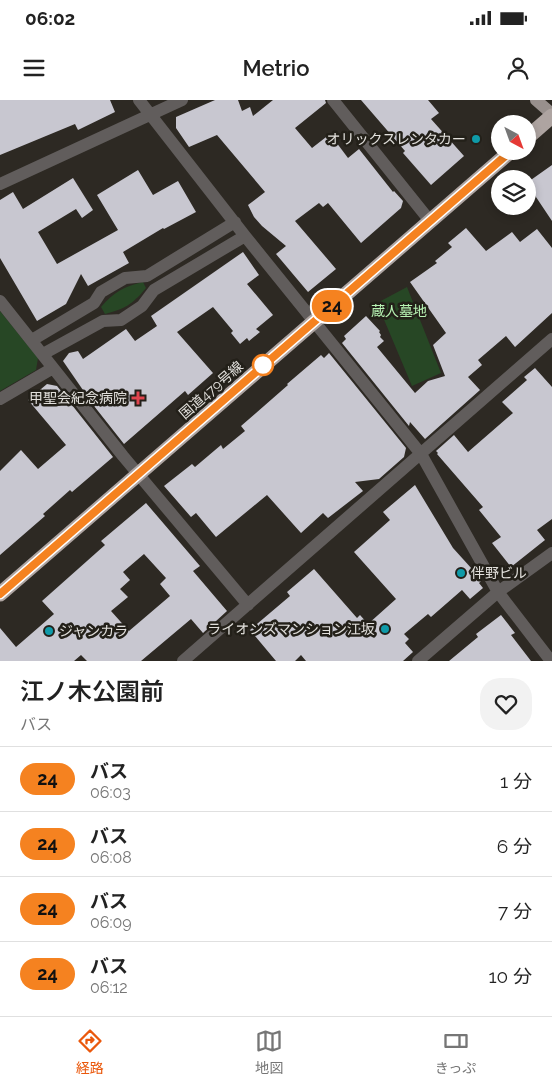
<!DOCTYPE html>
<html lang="ja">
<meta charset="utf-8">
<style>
body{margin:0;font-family:Raleway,"Noto Sans JP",sans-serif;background:#f2f2f2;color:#222;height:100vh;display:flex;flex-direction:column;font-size:19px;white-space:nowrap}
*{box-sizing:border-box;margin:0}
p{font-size:16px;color:#767676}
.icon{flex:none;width:28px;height:28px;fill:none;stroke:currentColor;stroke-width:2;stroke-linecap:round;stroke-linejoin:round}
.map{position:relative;height:561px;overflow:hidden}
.drawer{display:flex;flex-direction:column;background:#fff;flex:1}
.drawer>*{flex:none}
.badge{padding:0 10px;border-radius:16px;font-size:18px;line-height:32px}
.needle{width:32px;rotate:139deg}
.controls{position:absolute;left:491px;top:15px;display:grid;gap:10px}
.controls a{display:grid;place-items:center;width:45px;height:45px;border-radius:50%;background:#fff;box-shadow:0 2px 8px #0003;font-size:25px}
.map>.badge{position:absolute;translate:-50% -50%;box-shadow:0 0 0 2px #fff}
.round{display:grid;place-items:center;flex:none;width:52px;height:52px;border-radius:20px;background:#f2f2f2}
.head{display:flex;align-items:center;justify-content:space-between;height:85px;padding:0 20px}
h1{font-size:24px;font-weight:600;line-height:38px}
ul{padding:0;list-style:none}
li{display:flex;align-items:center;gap:15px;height:65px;padding:0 20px;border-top:1px solid #e0e0e0}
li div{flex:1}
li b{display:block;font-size:19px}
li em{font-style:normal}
li .badge{min-width:55px;font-weight:700;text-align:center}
.status{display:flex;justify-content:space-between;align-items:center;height:35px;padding:0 25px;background:#fff;direction:ltr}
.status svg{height:14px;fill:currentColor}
header{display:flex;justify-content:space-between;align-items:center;height:65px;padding:0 20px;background:#fff;font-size:22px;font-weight:600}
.menu{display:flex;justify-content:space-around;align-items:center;height:70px;border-top:1px solid #e0e0e0;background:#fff;font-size:14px;color:#767676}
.menu a{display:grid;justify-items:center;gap:2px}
.menu .active{color:#ea580c}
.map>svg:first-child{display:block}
.green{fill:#274725}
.building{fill:#c8c7d0;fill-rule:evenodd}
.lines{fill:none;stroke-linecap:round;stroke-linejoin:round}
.minor{stroke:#615d5c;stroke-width:12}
.major{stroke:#98908d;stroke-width:12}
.highway{stroke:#aea4a1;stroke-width:15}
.line-casing{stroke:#fff;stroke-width:11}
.line{stroke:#f58220;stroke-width:8}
.culture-dot{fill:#0f9aa8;stroke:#232019;stroke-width:2}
.stop-dot{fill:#fff;stroke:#f58220;stroke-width:2.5}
.health-dot{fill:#e0444e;stroke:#232019;stroke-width:2}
.labels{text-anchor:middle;stroke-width:5;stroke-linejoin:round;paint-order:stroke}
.poi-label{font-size:14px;fill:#e2e0dc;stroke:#232019;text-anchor:end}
.park-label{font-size:14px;fill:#b7f2b3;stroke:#232019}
.street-label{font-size:14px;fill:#e2e0dc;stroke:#232019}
</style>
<div class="status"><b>06:02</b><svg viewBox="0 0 49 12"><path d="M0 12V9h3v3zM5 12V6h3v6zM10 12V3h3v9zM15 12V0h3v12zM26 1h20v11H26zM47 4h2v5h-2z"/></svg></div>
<header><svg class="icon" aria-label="menu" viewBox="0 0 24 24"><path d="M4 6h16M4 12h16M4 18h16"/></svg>Metrio<svg class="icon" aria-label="person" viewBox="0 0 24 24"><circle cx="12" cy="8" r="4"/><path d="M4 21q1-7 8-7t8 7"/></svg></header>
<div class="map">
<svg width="552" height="561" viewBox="0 0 552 561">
<rect width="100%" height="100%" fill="#2d2923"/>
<path class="green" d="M143 182 146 188C133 204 125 209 105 214L101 207C113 193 124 186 143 182Z
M407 187 441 273 412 286 377 203Z
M0 211 38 258 36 270 0 291Z"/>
<path class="building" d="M0 0H110L115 12 78 30 75 24 0 55Z
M215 0H238L242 11 250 7 253 16 273 0H325L326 3 295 28 312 48 330 34 348 58 359 49 393 92 394 91 403 101 401 108 361 143 328 103 323 107 319 103 295 121 336 169 308 192 276 154 286 146 262 126 254 117 248 105 265 92 217 35 189 47 176 28V17Z
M361 0H428L439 13 431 19 464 56 431 85 403 53 405 51Z
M552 65V121L528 85V82Z
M138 70 153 95 178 81 196 112 164 129 163 128 123 152 129 163 88 186 81 174 66 204 37 221 0 158V100L13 92 23 109 73 78 93 110 82 118 76 109 38 132 57 164 118 130 97 95Z
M466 128 486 151 512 132 520 142 537 129 552 148V213L515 247 506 236 478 260 482 265 468 277 480 290 425 339 410 322 409 326 342 243 346 239 344 236 366 216 380 231 379 232 381 235 380 237 384 241 377 247 415 293 428 281 445 276 433 245 446 233 410 182 437 163 435 161 452 147 448 143Z
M243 152 259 175 247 184 273 215 256 229 260 232 249 241 247 238 240 244 231 233 233 231 213 207 177 232 213 273 188 295 185 291 124 344 83 292 85 293 63 261 69 253 78 251 83 259 126 229 135 241 157 226 151 216Z
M329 253 406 348 404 357 379 379 355 382 363 391 328 418 323 413 301 433 267 395 216 437 196 413 191 417 164 386 192 364 195 367 221 345 223 349 245 331 241 326 288 285 287 284 321 255 324 258Z
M535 268 552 287V419L537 430 545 440 511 467 492 443 501 437 479 410 483 407 437 354 438 353 436 351 454 335 468 352 513 313 502 302 527 280 524 277Z
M47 284 57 286 113 357 72 392 70 390 43 414 45 416 0 455V371L21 350 38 369 66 345 28 300Z
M415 385 453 448 482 480 479 483 483 488 470 499 462 490 431 517 428 514 404 534 409 539 405 543 413 552 403 561H306L301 555 295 561H276L250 530 290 496 287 492 314 469 357 518 360 515 368 524 396 499 354 452 390 420 383 412Z
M146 403 200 466 193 471 227 511 203 533 191 519 141 561H87L81 555 74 561H0V528L16 547 54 514 42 501 105 445 101 441ZM144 454 166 478 160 484 170 496 129 531 111 511 128 497 120 489 130 480 123 472Z
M501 515 515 533 511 535 531 561H449L478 537 476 534Z"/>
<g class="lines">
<path class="minor" d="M139 0 245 136 421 354 498 492 551 561
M333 0 430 121
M0 84 182 0
M0 201 123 356 248 505
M32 240 94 203 101 192 125 178 147 176 235 122
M43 254 103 221 121 220 142 206 154 190 245 136
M0 299 53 268
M183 561 552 239
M418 561 498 492 552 453"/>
<path class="major" d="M536 0 552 14"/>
<path class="highway" d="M528 37 552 16
M0 494 511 51"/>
</g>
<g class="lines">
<g class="line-casing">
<path id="line" d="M0 494 511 51"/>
</g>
<use href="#line" class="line"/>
</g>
<g class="culture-dot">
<circle cx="476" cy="39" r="5"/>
<circle cx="461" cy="473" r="5"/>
<circle cx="385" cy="529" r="5"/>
<circle cx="49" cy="531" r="5"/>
</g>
<circle class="stop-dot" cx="263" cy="265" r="10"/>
<path class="health-dot" d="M135.5 290.5h5v5h5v5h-5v5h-5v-5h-5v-5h5z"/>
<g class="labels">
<g class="poi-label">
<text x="466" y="44">オリックスレンタカー</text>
<text x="127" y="303">甲聖会紀念病院</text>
<text x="471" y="478" text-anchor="start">伴野ビル</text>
<text x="375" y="534">ライオンズマンション江坂</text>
<text x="59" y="536" text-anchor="start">ジャンカラ</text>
</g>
<g class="park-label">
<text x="399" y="216">蔵人墓地</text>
</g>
<g class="street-label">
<text transform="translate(211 290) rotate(-41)" y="5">国道479号線</text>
</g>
</g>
</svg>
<div class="controls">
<a><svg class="needle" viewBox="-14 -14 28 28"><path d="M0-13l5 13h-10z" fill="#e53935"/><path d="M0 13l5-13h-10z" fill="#767676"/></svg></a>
<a><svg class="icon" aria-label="layers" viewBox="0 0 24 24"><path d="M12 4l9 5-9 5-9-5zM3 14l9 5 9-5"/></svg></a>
</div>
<b class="badge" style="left:332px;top:206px;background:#f58220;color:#111">24</b>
</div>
<section class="drawer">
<div class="head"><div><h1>江ノ木公園前</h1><p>バス</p></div><a class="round"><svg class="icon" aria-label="heart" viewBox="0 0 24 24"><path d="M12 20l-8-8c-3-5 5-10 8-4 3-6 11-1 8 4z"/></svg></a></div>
<ul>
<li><span class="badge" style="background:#f58220;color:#111">24</span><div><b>バス</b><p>06:03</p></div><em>1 分</em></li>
<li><span class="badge" style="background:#f58220;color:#111">24</span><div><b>バス</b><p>06:08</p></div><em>6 分</em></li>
<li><span class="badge" style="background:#f58220;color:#111">24</span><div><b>バス</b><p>06:09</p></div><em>7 分</em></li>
<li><span class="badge" style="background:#f58220;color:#111">24</span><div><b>バス</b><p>06:12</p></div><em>10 分</em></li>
</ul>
</section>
<nav class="menu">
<a class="active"><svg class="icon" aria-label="directions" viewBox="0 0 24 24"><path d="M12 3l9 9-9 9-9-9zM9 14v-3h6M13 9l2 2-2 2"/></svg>経路</a>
<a><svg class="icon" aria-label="map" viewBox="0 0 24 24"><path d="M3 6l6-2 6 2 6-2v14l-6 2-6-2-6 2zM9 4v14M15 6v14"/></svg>地図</a>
<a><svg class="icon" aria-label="tickets" viewBox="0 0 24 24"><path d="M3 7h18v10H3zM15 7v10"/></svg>きっぷ</a>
</nav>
